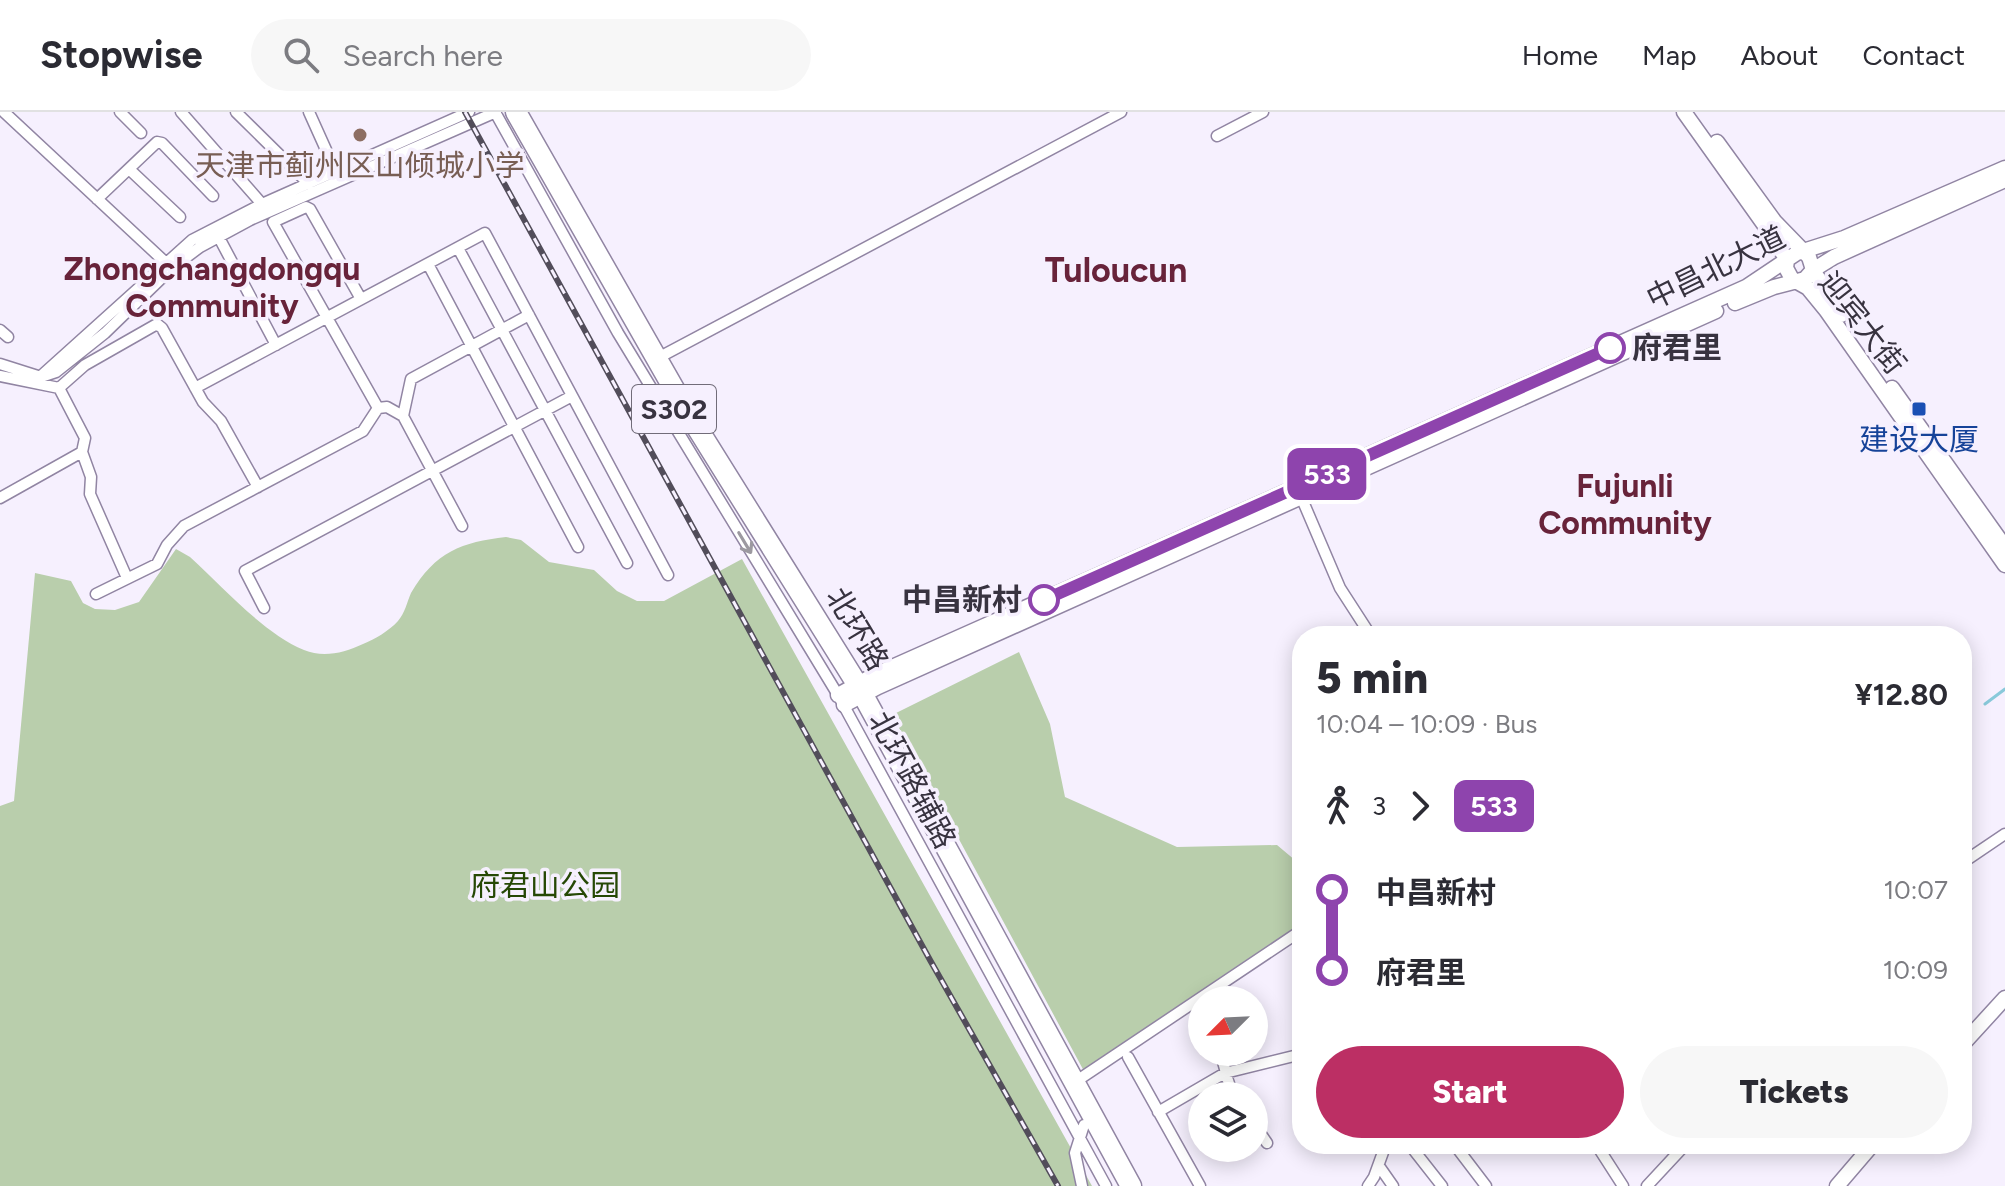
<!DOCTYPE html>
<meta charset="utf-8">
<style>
body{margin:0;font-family:Figtree,"Noto Sans SC",sans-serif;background:#f7f7f7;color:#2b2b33;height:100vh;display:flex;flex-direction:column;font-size:30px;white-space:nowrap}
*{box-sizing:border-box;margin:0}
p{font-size:26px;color:#7c7c81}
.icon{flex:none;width:44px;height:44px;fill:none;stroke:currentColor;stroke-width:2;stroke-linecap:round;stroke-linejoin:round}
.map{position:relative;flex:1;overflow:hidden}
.panel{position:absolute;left:1292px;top:514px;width:680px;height:528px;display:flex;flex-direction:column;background:#fff;border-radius:32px;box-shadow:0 4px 20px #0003}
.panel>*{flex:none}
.badge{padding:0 16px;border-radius:12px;font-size:28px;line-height:52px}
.needle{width:52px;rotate:246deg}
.controls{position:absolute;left:1188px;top:874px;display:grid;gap:16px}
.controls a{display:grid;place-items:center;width:80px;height:80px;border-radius:50%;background:#fff;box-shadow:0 4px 20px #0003;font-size:40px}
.map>.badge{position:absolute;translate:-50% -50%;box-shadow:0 0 0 4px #fff}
.legs{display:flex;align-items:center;gap:12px;height:88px;padding:0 24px;font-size:26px}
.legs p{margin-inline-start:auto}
.head{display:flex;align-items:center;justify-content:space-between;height:136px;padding:0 24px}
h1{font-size:44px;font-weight:800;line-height:60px}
.button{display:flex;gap:16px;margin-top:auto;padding:16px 24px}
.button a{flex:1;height:92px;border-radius:48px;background:#bc2f64;color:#fff;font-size:32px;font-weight:800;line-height:92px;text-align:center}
.button a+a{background:#f7f7f7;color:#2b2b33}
ul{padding:0 24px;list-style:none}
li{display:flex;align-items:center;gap:28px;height:80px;font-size:30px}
li i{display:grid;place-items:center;width:12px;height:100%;margin:0 10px;background:currentColor}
li i::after{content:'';width:20px;height:20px;margin:-10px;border:6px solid;border-radius:50%;background:#fff}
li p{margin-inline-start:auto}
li:first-child i{background:linear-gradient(#0000 50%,currentColor 0)}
li:last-child i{background:linear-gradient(currentColor 50%,#0000 0)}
header{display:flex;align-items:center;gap:48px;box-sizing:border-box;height:112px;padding:0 40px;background:#fff;border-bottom:2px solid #e1e1e2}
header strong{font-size:38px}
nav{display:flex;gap:44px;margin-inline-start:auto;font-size:28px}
.search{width:560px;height:72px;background:#f7f7f7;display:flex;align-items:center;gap:20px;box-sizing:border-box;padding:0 28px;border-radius:44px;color:#7c7c81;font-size:30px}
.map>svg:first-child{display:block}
.green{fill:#b9ceac}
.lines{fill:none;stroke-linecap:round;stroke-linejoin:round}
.stream{stroke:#89c9da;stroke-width:3}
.street-casing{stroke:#9185a3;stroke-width:13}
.secondary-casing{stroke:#9185a3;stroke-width:17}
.highway-casing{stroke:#9185a3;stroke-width:23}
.street{stroke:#fff;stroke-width:10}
.secondary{stroke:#fff;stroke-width:14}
.highway{stroke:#fff;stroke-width:20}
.rail-casing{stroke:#524d5a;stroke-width:6}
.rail{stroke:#f6f0fe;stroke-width:3;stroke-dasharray:9;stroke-linecap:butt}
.oneway{stroke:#9c99a0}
.line-1-casing{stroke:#fff;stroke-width:18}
.line-1{stroke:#8e44ad;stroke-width:12}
.education-dot{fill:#8d6e63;stroke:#f6f0fe;stroke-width:3}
.stop-1-dot{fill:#fff;stroke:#8e44ad;stroke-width:4}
.transit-dot{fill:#1a4fb4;stroke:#f6f0fe;stroke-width:3}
.labels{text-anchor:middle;stroke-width:7;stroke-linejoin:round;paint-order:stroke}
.shield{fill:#f6f0fe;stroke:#716c79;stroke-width:2}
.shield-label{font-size:28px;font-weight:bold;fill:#383340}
.education-label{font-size:30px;fill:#785e54;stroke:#f6f0fe}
.street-label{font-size:30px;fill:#383340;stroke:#f6f0fe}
.stop-label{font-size:30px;font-weight:bold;fill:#383340;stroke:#f6f0fe;text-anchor:start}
.transit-label{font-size:30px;fill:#164399;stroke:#f6f0fe}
.park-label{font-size:30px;fill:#264805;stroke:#f6f0fe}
.neighbourhood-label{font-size:32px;font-weight:bold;fill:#68233a;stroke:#f6f0fe}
.quarter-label{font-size:34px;font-weight:bold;fill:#68233a;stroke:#f6f0fe}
</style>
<header>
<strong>Stopwise</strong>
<div class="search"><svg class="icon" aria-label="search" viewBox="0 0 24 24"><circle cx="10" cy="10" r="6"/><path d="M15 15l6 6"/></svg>Search here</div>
<nav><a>Home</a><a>Map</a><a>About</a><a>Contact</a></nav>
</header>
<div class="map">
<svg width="2005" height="1074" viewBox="0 0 2005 1074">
<rect width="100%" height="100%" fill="#f6f0fe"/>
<path class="green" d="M506 425 521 428 549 450 594 458 617 479 637 489H664L742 447 1092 1074H0V694L14 689 35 461 71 469 83 491 95 497 115 498 139 490 176 437 190 445C223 475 263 521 304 538 323 546 344 541 363 532 375 527 389 519 398 509 405 501 407 490 411 481 435 440 462 430 506 425Z
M1019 540 1050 612 1065 685 1177 735 1277 733 1302 754V824L1207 888H1202L1201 891 1085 961 892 603Z"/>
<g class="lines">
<path class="stream" d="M1985 592 2005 577"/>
<g class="street-casing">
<path id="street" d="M4 0 165 150
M120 0 141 21
M181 0 262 92
M236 0 309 72
M309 0 336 60
M495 0 618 221 838 583 1106 1074
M1217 24 1263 0
M129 57 180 105
M97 87 157 30 162 31 213 84
M215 118 276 233
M458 136 627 451
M428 152 578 435
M0 218 8 225
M656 247 1121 0
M0 252 41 265 56 260 105 221 172 156 200 135 250 108 496 0
M42 263 192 128 262 92 469 0
M0 264 59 276 85 253 157 212 162 216 203 290 221 309 258 375
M59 276 85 326 82 340 91 365 90 382 127 466
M195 276 485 121 668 463
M378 296 387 295 403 304 462 414
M403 304 411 267 529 203
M1299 380 1340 476 1371 524
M0 386 82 340
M96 482 157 452 167 433 184 414 363 319 378 296 273 110 306 95 310 97 361 187
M264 496 245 459 572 284
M1962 751 2005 722
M1198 899 1202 907
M1219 940C1227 955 1225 970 1235 984
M1128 945 1200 1074
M1078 968 1302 818
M1158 1000 1225 961 1302 942
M1254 1012 1267 1031
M1409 1032 1442 1074
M1454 1032 1486 1074
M1596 1032 1623 1074
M1379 1054 1393 1074
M1082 1074 1075 1041 1084 1013
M1368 1074 1374 1065 1386 1032
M1647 1074 1686 1032"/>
</g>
<g class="secondary-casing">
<path id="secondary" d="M1684 0 1768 118 1787 148 1786 156 1792 167 1808 176 1826 198 2005 453
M1717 30 1775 110 1809 145 1813 158 1841 203
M1735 191 1774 175 1805 167 1813 158 1834 145 2005 68
M1892 276 2005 435
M838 583 872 564 1746 175 1797 141 1844 126 2005 56
M844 593 878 575 1716 199
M1962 933 2005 886
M1837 1074 1873 1032"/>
</g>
<g class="highway-casing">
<path id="highway" d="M516 0 686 298 857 572 1131 1074"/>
</g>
<use href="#street" class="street"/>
<use href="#secondary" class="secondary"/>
<use href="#highway" class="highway"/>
<g class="rail-casing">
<path id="rail" d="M465 0 930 848 1058 1074"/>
</g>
<use href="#rail" class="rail"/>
</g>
<defs><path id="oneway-shaft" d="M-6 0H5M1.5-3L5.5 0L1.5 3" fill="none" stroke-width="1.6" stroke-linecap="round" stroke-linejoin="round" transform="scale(2)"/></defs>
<use class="oneway" href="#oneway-shaft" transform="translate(745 431) rotate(59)"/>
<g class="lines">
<g class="line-1-casing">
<path id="line-1" d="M1044 488 1610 236"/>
</g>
<use href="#line-1" class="line-1"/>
</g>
<circle class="education-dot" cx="360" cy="23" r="8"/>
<g class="stop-1-dot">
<circle cx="1610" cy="236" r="14"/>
<circle cx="1044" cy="488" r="14"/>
</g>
<rect class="transit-dot" x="1911" y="289" width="16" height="16" rx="4"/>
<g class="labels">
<rect class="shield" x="632" y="273" width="84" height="48" rx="6"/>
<g class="shield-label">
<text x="674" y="307">S302</text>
</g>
<g class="education-label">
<text x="360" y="64">天津市蓟州区山倾城小学</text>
</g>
<g class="street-label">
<text transform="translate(1716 156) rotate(-26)" y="10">中昌北大道</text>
<text transform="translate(1862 211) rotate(52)" y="10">迎宾大街</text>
<text transform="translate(857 517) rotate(59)" y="10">北环路</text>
<text transform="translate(912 668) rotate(62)" y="10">北环路辅路</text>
</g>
<g class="stop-label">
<text x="1632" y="246">府君里</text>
<text x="1022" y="498" text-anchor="end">中昌新村</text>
</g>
<g class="transit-label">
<text x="1919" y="338">建设大厦</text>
</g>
<g class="park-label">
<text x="545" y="784">府君山公园</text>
</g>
<g class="neighbourhood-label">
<text x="212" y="168">Zhongchangdongqu<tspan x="212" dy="37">Community</tspan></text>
<text x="1625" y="385">Fujunli<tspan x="1625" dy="37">Community</tspan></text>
</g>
<g class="quarter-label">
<text x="1116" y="170">Tuloucun</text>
</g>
</g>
</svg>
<div class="controls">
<a><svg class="needle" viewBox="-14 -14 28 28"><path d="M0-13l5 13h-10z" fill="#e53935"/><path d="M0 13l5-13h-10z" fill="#7c7c81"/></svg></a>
<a><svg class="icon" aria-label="layers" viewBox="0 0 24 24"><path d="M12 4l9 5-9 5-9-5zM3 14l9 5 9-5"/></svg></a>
</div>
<b class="badge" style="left:1327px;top:362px;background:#8e44ad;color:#fff">533</b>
<section class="panel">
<div class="head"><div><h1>5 min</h1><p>10:04 – 10:09 · Bus</p></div><b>¥12.80</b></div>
<div class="legs"><svg class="icon" aria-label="walk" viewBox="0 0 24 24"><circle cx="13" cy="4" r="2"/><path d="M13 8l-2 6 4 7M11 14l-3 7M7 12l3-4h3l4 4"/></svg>3<svg class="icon" aria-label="forward" viewBox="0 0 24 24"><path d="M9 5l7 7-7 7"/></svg><b class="badge" style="background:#8e44ad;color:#fff">533</b></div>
<ul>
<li><i style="color:#8e44ad"></i><b>中昌新村</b><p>10:07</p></li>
<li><i style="color:#8e44ad"></i><b>府君里</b><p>10:09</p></li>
</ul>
<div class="button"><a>Start</a><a>Tickets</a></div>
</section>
</div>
